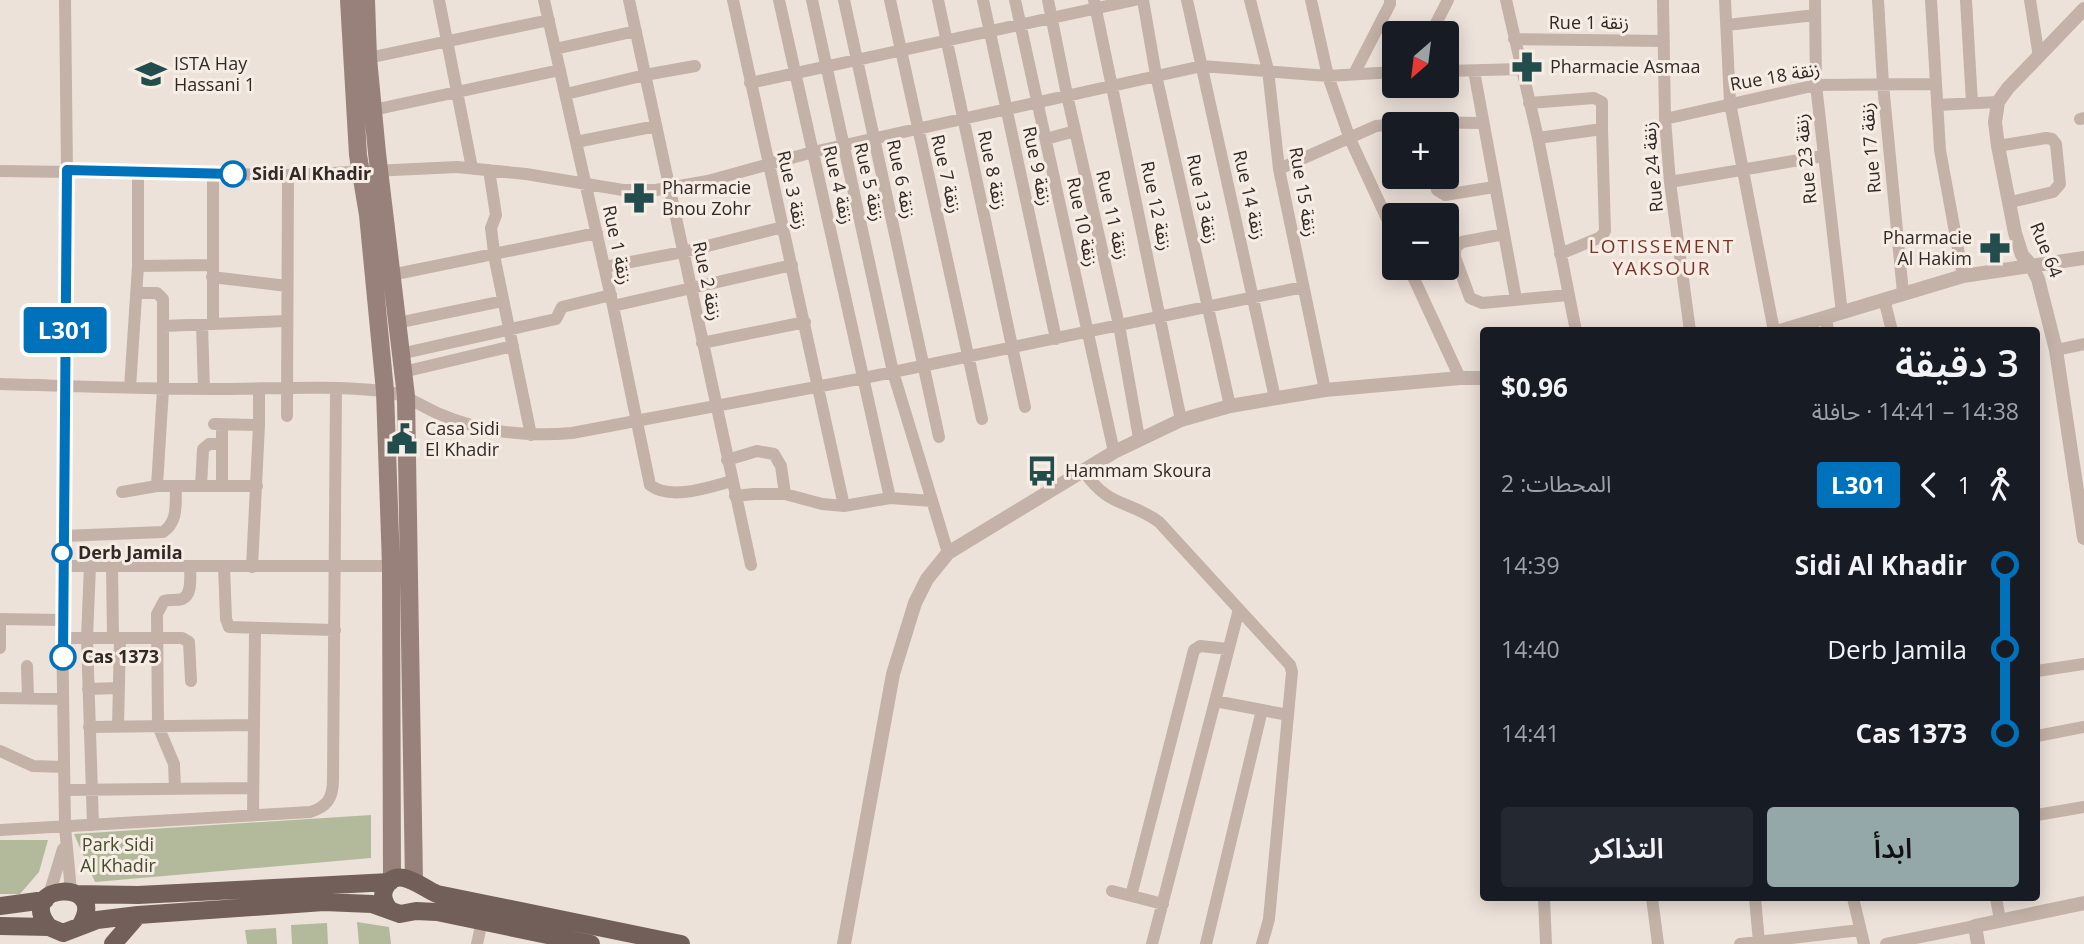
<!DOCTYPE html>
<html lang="ar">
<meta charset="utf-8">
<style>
body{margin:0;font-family:"Open Sans","Noto Sans Arabic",sans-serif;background:#242831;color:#f1f3f6;direction:rtl;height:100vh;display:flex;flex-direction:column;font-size:26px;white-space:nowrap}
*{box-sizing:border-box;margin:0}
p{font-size:23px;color:#9ea1a6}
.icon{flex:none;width:38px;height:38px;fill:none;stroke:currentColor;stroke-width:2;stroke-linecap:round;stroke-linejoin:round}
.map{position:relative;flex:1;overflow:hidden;direction:ltr}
.details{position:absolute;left:1480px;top:327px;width:560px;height:574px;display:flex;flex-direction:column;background:#171b24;border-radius:7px;box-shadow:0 4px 18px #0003;direction:rtl}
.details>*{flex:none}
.badge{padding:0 14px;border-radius:5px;font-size:24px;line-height:46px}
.needle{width:46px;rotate:208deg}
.buttons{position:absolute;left:1382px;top:21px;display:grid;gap:14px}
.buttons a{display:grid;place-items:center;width:77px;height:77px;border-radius:7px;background:#171b24;box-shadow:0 4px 18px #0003;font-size:35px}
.map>.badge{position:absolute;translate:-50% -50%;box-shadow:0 0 0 4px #fff}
.legs{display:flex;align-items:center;gap:10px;height:77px;padding:0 21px;font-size:23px}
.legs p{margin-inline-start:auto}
.headline{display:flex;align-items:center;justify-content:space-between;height:119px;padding:0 21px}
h1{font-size:38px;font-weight:600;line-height:52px}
.action{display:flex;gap:14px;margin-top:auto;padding:14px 21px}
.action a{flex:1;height:80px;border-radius:7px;background:#94a8aa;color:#111;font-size:28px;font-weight:600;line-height:80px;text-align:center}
.action a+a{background:#242831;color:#f1f3f6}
ul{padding:0 21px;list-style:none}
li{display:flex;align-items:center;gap:24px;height:84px;font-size:26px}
li i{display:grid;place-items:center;width:10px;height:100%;margin:0 9px;background:currentColor}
li i::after{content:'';width:18px;height:18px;margin:-9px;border:5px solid;border-radius:50%;background:#171b24}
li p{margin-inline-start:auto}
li:first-child i{background:linear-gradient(#0000 50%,currentColor 0)}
li:last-child i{background:linear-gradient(currentColor 50%,#0000 0)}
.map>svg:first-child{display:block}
.green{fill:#b3ba9c}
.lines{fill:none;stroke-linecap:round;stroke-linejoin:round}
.minor{stroke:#c4b2a8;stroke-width:12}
.tertiary{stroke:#c4b2a8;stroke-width:14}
.secondary{stroke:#97817a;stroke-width:18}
.primary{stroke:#725f5a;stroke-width:18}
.line-1-casing{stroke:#fff;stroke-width:16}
.line-1{stroke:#0072bc;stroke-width:10}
.stop-1-dot{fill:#fff;stroke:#0072bc;stroke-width:3.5}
.labels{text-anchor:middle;stroke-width:6;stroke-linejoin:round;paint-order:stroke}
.street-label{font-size:18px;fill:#322927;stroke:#f6ede5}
.poi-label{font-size:18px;fill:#322927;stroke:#f6ede5;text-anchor:start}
.stop-label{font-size:18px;font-weight:bold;fill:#322927;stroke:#f6ede5;text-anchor:start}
.park-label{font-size:18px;fill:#444c2e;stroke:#f6ede5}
.neighbourhood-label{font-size:19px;letter-spacing:2px;fill:#76352b;stroke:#f6ede5}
</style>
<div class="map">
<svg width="2084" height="944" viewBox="0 0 2084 944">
<rect width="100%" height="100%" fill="#ede2da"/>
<path class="green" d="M371 815V858L95 882 74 834Z
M0 840H48L39 872 20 894H0Z
M357 922 389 927 391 944H359Z
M327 923 328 944H292L291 925Z
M276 928 277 944H247L245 930Z"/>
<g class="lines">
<path class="minor" d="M65 0 67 170 62 620 65 827 71 891
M439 0 472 168
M544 0 613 306 650 485C671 501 709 487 732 481
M629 0 751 565
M733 0 844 506
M779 0 890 498
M812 0 893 372 948 553
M844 0 939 437
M890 0 982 419
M938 0 1025 407
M983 0 1056 339
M1015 0 1114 452
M1048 0 1067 95 1119 325 1139 438
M1094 0 1181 420
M1143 0 1156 75 1230 406
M1187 0 1275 398
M1250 0 1268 70 1279 169 1325 390
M1311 0 1328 76 1350 139 1395 236
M1506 0 1538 138 1576 331
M1663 0 1665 119 1670 182 1690 331
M1725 0 1730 103 1774 331
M1815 0 1816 85 1842 313
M1878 0 1883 84 1903 293
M1931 0 1940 150 1963 276
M1966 0 1972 103
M2030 0 2039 57
M1727 25 1815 15
M1431 33 1448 0
M1514 39 1664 41
M555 49 636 31
M368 58 549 20
M1447 71 1521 69
M1474 71 1516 299
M1354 74 1390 4V0
M750 83 1135 0
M566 94 645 75 695 66
M1529 103 1594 98 1602 102V129L1538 138
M1937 105 1998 102
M373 110 560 70
M1665 119 1816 85 1935 84
M2080 119 2084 118
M1046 139 1075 131
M576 142 656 126
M1998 146 2046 138 2052 139 2056 144 2060 184 2053 192 2011 202
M1279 169 1376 126 1419 122 1482 123
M489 170 496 215 491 228 495 260 531 435
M0 171 288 175 457 167 526 174 623 190H656L708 181 813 152 1202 66 1328 76 1395 72
M1434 177 1437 190 1445 195 1494 187
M1670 182 1823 156
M1504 234 1462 242 1455 248V257L1470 298 1482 303 1568 295
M1560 254 1601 237 1605 231 1602 129
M138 266 211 265
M604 267 683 252 783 227
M1409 268 1460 378
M391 275 597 233
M212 277 287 286
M136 293H157L163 299V389L157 486
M1884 299 1892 331
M613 306 792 265
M1826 318 1828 331
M397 323 503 301
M213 324V173
M202 325 204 389
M163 326 286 321
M702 343 805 322
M2056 350 2084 344
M400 354 556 319 562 307 611 295
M403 372 513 346
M0 384C71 386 142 389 213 389 269 389 327 385 383 391 404 393 419 405 437 413 481 432 524 437 572 433L864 378 1303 287
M130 388 138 266V173
M287 416 288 175
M214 424 259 425V389
M222 425V486
M727 460 757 451 774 454 781 466 785 494
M1083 470C1109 509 1128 499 1159 522L1290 665 1292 672 1269 919 1262 944
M201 486 203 449 209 444H222
M122 492 157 486H257
M735 496 754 494H785L822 504 844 506 890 498 932 501
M63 536 163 532C179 521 175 504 176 486
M62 566H391
M90 566 87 638 93 825
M112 566 113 638
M224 567 226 619 229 627 335 630
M252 567 259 425
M0 619 62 620
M62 638H182L189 642 191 681
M0 648V619
M27 666 28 698
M2037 671 2084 664
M88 689 119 688
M0 698 63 699
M1215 701 1288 715
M89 727 254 725
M118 727 120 638
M2037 736 2084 727
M0 751 33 766 64 767
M175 788 174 764 158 726 157 614 164 601C170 599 176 601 182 599 193 595 190 576 190 566
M65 790 253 788
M253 815 255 630
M2037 815 2084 807
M0 830 310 812C327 807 333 798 333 780L336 388
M1112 891 1163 904
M49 895 63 849
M1131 896 1194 650 1200 646 1228 649
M1544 898 1546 944
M1652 898 1658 944
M1755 898 1759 942
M1853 898 1864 944
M1996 898 2000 920
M477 944 482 921
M1152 944 1239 609
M1206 944 1262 710
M1740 944 1860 930
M1886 944 1975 926"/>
<path class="tertiary" d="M2084 9 2008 88 1998 102 1995 122 1998 146 2015 233 2022 255 2031 265 2038 279 2056 350 2084 538
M1780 331 1963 276 2084 258
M844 944 893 674 915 603 927 579 948 553 1114 452 1181 420 1230 406 1325 390 1460 378H1484
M1978 944 1975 926 2084 903"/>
<path class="secondary" d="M349 0 358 155 368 215 385 391 391 566 392 880
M366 0 368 58 377 153 406 396 414 881"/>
<path class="primary" d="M77 894 138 895 390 882
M0 906 45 900
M389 909C384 903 381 896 385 888 397 864 422 888 437 894L681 944
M0 926 49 927 63 933 97 920 138 915 324 902 372 904 400 914 416 911 437 912 591 944
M49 927C13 883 111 877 80 926
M113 944 138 915"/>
</g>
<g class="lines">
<g class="line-1-casing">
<path id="line-1" d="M63 657 67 170 233 174"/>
</g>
<use href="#line-1" class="line-1"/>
</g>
<defs>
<g id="pharmacy-bare" transform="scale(2.415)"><path d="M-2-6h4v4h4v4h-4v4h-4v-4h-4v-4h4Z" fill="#224d4c" stroke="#f6ede5" stroke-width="2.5" paint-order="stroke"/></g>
<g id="university-bare" transform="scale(2.415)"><path d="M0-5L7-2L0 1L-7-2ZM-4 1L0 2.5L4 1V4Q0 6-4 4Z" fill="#224d4c" stroke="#f6ede5" stroke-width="2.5" paint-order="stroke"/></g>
<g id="civic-bare" transform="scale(2.415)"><path d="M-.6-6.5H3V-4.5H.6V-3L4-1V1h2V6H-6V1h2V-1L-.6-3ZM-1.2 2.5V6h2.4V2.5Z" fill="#224d4c" stroke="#f6ede5" stroke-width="2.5" paint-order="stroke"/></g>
<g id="bus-bare" transform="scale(2.415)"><path d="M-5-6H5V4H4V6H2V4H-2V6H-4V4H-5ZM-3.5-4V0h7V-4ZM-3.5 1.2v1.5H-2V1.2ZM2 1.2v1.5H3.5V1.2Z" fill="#224d4c" stroke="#f6ede5" stroke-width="2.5" paint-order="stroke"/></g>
</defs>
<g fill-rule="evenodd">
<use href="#pharmacy-bare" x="1527" y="67"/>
<use href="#university-bare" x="151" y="74"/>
<use href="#pharmacy-bare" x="639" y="198"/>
<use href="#pharmacy-bare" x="1995" y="248"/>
<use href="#civic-bare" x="402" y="439"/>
<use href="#bus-bare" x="1042" y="471"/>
</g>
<g class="stop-1-dot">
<circle cx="233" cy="174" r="12"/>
<circle cx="62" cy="553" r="9"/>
<circle cx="63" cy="657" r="12"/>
</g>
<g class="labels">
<g class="street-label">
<text x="1589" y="29">Rue 1 زنقة</text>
<text transform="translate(1775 77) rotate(-10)" y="6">Rue 18 زنقة</text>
<text transform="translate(1871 148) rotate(-95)" y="6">Rue 17 زنقة</text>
<text transform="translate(1806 159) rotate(-96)" y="6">Rue 23 زنقة</text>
<text transform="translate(1037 166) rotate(78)" y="6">Rue 9 زنقة</text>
<text transform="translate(1653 167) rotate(-95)" y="6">Rue 24 زنقة</text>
<text transform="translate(992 170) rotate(78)" y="6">Rue 8 زنقة</text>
<text transform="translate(946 174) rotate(77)" y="6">Rue 7 زنقة</text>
<text transform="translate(901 179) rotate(78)" y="6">Rue 6 زنقة</text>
<text transform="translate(869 182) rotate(77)" y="6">Rue 5 زنقة</text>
<text transform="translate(838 185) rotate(77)" y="6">Rue 4 زنقة</text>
<text transform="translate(792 190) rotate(77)" y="6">Rue 3 زنقة</text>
<text transform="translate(1303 192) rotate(80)" y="6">Rue 15 زنقة</text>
<text transform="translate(1249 195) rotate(77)" y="6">Rue 14 زنقة</text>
<text transform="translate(1202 199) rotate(78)" y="6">Rue 13 زنقة</text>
<text transform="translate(1156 206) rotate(78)" y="6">Rue 12 زنقة</text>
<text transform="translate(1112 215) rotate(77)" y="6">Rue 11 زنقة</text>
<text transform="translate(1082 222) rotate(78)" y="6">Rue 10 زنقة</text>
<text transform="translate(617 245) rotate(78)" y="6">Rue 1 زنقة</text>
<text transform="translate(2046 250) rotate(68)" y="6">Rue 64</text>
<text transform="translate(707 281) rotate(78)" y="6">Rue 2 زنقة</text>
</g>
<g class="poi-label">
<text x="174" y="70">ISTA Hay<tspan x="174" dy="21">Hassani 1</tspan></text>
<text x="1550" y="73">Pharmacie Asmaa</text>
<text x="662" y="194">Pharmacie<tspan x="662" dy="21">Bnou Zohr</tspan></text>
<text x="1972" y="244" text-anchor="end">Pharmacie<tspan x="1972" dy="21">Al Hakim</tspan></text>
<text x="425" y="435">Casa Sidi<tspan x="425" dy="21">El Khadir</tspan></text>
<text x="1065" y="477">Hammam Skoura</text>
</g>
<g class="stop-label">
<text x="252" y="180">Sidi Al Khadir</text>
<text x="78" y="559">Derb Jamila</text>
<text x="82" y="663">Cas 1373</text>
</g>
<g class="park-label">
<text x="118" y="851">Park Sidi<tspan x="118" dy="21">Al Khadir</tspan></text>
</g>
<g class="neighbourhood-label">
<text x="1662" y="253">LOTISSEMENT<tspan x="1662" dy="22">YAKSOUR</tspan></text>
</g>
</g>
</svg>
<div class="buttons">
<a><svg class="needle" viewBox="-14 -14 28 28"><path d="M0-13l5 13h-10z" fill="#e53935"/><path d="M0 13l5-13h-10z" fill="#9ea1a6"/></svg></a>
<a>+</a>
<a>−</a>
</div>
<b class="badge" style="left:65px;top:330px;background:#0072bc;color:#fff">L301</b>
<section class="details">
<div class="headline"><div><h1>3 دقيقة</h1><p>14:38 – 14:41 · حافلة</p></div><b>$0.96</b></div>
<div class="legs"><svg class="icon" aria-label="walk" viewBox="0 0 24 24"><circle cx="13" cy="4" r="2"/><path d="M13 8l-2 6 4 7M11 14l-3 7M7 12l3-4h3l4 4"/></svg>1<svg class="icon" aria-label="back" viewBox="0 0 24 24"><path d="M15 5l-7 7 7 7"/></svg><b class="badge" style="background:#0072bc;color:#fff">L301</b><p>المحطات: 2</p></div>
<ul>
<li><i style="color:#0072bc"></i><b>Sidi Al Khadir</b><p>14:39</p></li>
<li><i style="color:#0072bc"></i><span>Derb Jamila</span><p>14:40</p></li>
<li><i style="color:#0072bc"></i><b>Cas 1373</b><p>14:41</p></li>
</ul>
<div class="action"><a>ابدأ</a><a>التذاكر</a></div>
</section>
</div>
